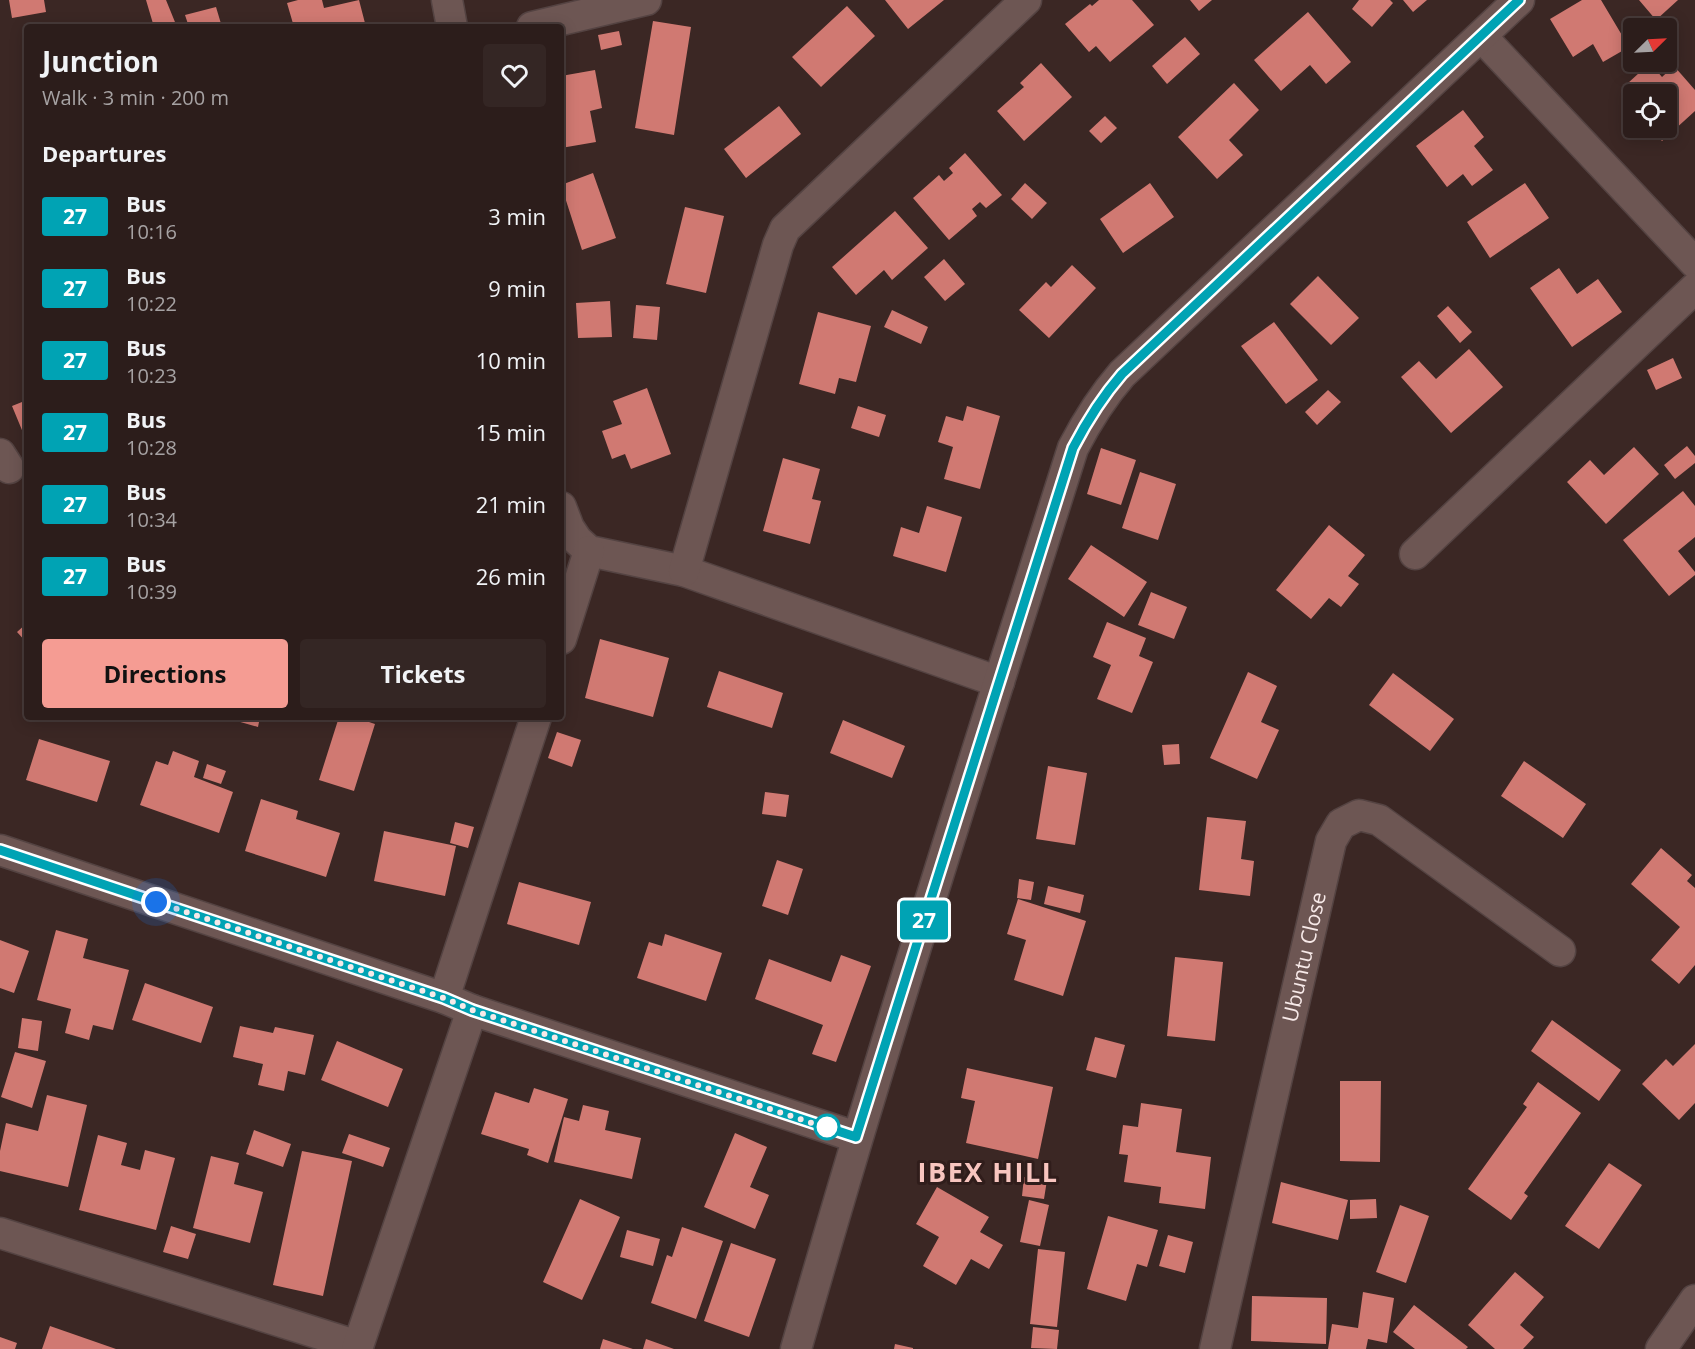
<!DOCTYPE html>
<meta charset="utf-8">
<style>
body{margin:0;font-family:"Open Sans",sans-serif;background:#342624;color:#f1f3f6;height:100vh;display:flex;flex-direction:column;font-size:22px;white-space:nowrap}
*{box-sizing:border-box;margin:0}
p{font-size:20px;color:#a6a2a3}
.icon{flex:none;width:33px;height:33px;fill:none;stroke:currentColor;stroke-width:2;stroke-linecap:round;stroke-linejoin:round}
.map{position:relative;flex:1;overflow:hidden}
.details{position:absolute;left:24px;top:24px;width:540px;height:696px;display:flex;flex-direction:column;background:#2c1d1b;border-radius:6px;box-shadow:0 3px 15px #0003,0 0 0 2px #483b3a}
.details>*{flex:none}
.badge{padding:0 12px;border-radius:4px;font-size:21px;line-height:39px}
.needle{width:39px;rotate:66deg}
.fabs{position:absolute;left:1623px;top:18px;display:grid;gap:12px}
.fabs a{display:grid;place-items:center;width:54px;height:54px;border-radius:6px;background:#2c1d1b;box-shadow:0 3px 15px #0003,0 0 0 2px #483b3a;font-size:30px}
.you{position:absolute;width:30px;height:30px;margin:-15px;border:4px solid #fff;border-radius:50%;background:#1a73e8;box-shadow:0 0 0 9px #1a73e833}
.map>.badge{position:absolute;translate:-50% -50%;box-shadow:0 0 0 3px #fff}
h2{padding:0 18px;font-size:22px;line-height:54px}
.round{display:grid;place-items:center;flex:none;width:63px;height:63px;border-radius:6px;background:#342624}
.head{display:flex;align-items:center;justify-content:space-between;height:102px;padding:0 18px}
h1{font-size:28px;font-weight:700;line-height:45px}
.cta{display:flex;gap:12px;margin-top:auto;padding:12px 18px}
.cta a{flex:1;height:69px;border-radius:6px;background:#f59c93;color:#111;font-size:24px;font-weight:700;line-height:69px;text-align:center}
.cta a+a{background:#342624;color:#f1f3f6}
ul{padding:0;list-style:none}
li{display:flex;align-items:center;gap:18px;height:72px;padding:0 18px}
li div{flex:1}
li b{display:block;font-size:22px}
li em{font-style:normal}
li .badge{min-width:66px;font-weight:700;text-align:center}
.map>svg:first-child{display:block}
.building{fill:#d07972}
.lines{fill:none;stroke-linecap:round;stroke-linejoin:round}
.street-casing{stroke:#544342;stroke-width:33}
.street{stroke:#6d5653;stroke-width:30}
.line-casing{stroke:#fff;stroke-width:14}
.line{stroke:#00a3b4;stroke-width:9}
.walk{stroke:#f7e9e8;stroke-width:6;stroke-dasharray:0 10.8}
.stop-dot{fill:#fff;stroke:#00a3b4;stroke-width:3}
.labels{text-anchor:middle;stroke-width:6;stroke-linejoin:round;paint-order:stroke}
.street-label{font-size:21px;fill:#f7e9e8;stroke:#301d1b}
.district-label{font-size:27px;font-weight:bold;letter-spacing:1.5px;fill:#f8c5bf;stroke:#301d1b}
</style>
<div class="map">
<svg width="1695" height="1349" viewBox="0 0 1695 1349">
<rect width="100%" height="100%" fill="#3b2724"/>
<path class="building" d="M9 0H44L46 12 12 18Z
M146 0H166L177 27H154Z
M298 0H322L324 8 359 0 366 27H294L287 3Z
M885 0H944L908 29Z
M1099 0H1132L1154 25 1110 62 1096 46 1089 52 1065 24 1090 4 1092 6Z
M1190 0H1212L1199 11Z
M1359 0H1390L1393 3 1372 27 1352 9Z
M1403 0H1427L1413 12Z
M1582 0H1601L1629 47 1603 62 1593 44 1573 57 1550 19Z
M1639 0H1678L1656 20Z
M847 6 875 36 821 87 792 57Z
M216 7 222 27H189L185 15Z
M1308 12 1351 62 1326 84 1310 65 1281 91 1254 60Z
M653 21 691 27 674 135 635 128Z
M619 31 622 45 601 50 598 35Z
M1185 37 1200 54 1167 84 1152 66Z
M1041 63 1072 97 1024 141 997 111 1024 87 1020 83Z
M1650 63 1662 77 1674 66 1695 90V111L1662 141 1650 128H1666V94H1639L1628 83Z
M595 70 602 108 590 111 596 142 561 148V76Z
M1234 83 1259 110 1229 140 1243 155 1217 179 1178 137Z
M779 106 801 134 746 178 724 149Z
M1463 110 1484 137 1474 146 1493 170 1472 186 1463 174 1447 187 1416 146Z
M1105 116 1117 128 1101 143 1089 131Z
M965 153 1002 195 986 208 980 202 972 209 977 216 949 240 913 198 939 175 944 181 953 173 949 168Z
M593 173 616 238 582 250 561 185Z
M1025 183 1047 203 1032 219 1011 199Z
M1150 183 1174 217 1123 253 1100 219Z
M1525 183 1549 218 1490 258 1467 222Z
M685 207 724 216 706 293 666 284Z
M895 211 928 248 892 280 884 270 856 295 832 267Z
M944 259 965 284 945 301 924 277Z
M1072 265 1096 288 1049 338 1019 310 1046 282 1051 287Z
M1559 268 1577 294 1598 279 1622 312 1572 347 1530 288Z
M1318 276 1359 318 1331 345 1290 304Z
M610 301 612 337 578 338 576 303Z
M636 305 660 307 657 340 633 338Z
M1448 306 1472 332 1460 343 1437 316Z
M892 310 928 327 921 344 884 327Z
M818 312 871 326 856 382 839 378 835 394 799 384Z
M1274 322 1318 380 1286 404 1241 346Z
M1469 349 1503 387 1451 433 1401 377 1419 361 1436 379Z
M1673 358 1682 378 1656 390 1647 370Z
M647 388 671 454 631 469 625 454 612 459 602 431 622 424 613 401Z
M1328 390 1341 402 1317 425 1305 412Z
M27 400V434L24 435 12 406Z
M858 406 886 415 879 437 851 428Z
M967 406 1000 416 980 489 944 479 953 447 938 442 946 416 963 421Z
M1687 446 1695 456V463L1675 479 1664 465Z
M1634 447 1659 474 1606 524 1567 482 1590 460 1604 475Z
M1101 448 1136 460 1121 505 1087 494Z
M783 458 820 469 812 499 821 501 810 544 763 531Z
M1140 472 1176 484 1158 540 1122 528Z
M1683 491 1695 506V537L1678 551 1695 572V575L1669 596 1623 540Z
M927 506 962 517 946 572 893 556 901 527 919 533Z
M1329 525 1365 555 1348 576 1359 584 1341 607 1329 598 1311 619 1276 590Z
M1091 545 1147 582 1124 617 1068 579Z
M1151 592 1187 607 1174 639 1138 625Z
M1107 622 1146 638 1139 656 1153 662 1132 713 1097 699 1111 665 1093 657Z
M27 623V643L17 632Z
M600 639 669 658 653 717 585 698Z
M719 671 783 693 772 728 707 707Z
M1248 672 1277 686 1261 722 1279 730 1257 779 1210 758Z
M1393 673 1454 719 1430 751 1369 705Z
M223 717H260L258 727Z
M339 717H354L375 724 354 791 319 780Z
M843 720 905 746 892 778 830 753Z
M557 732 581 740 572 767 548 758Z
M39 739 110 761 97 802 26 780Z
M1179 744 1180 764 1164 765 1162 745Z
M173 751 199 761 194 777 233 792 219 833 140 805 156 761 168 765Z
M1524 761 1586 804 1563 838 1501 796Z
M207 764 226 771 221 784 203 778Z
M1048 766 1087 773 1075 845 1036 839Z
M765 792 789 795 786 817 762 814Z
M261 799 298 811 296 819 340 833 326 877 245 851Z
M1207 817 1246 821 1241 859 1254 861 1250 896 1199 890Z
M455 822 474 827 468 848 450 843Z
M384 831 456 846 445 896 374 881Z
M1661 848 1692 875 1687 881 1695 888V965L1679 984 1651 960 1680 927 1631 884Z
M777 860 803 869 788 915 762 906Z
M1019 879 1034 882 1031 900 1017 898Z
M519 882 591 902 579 945 507 924Z
M1048 886 1084 895 1080 913 1044 904Z
M1018 899 1086 921 1063 996 1014 980 1026 940 1007 934Z
M56 930 88 939 83 958 129 970 113 1030 93 1025 89 1040 65 1033 71 1009 37 1000Z
M665 934 722 953 706 1001 637 978 649 942 662 946Z
M0 940 29 951 14 993 0 988Z
M841 955 871 966 836 1062 812 1054 823 1025 755 999 769 959 831 982Z
M1175 957 1223 962 1215 1041 1167 1036Z
M145 983 213 1007 201 1043 132 1020Z
M22 1018 42 1021 38 1051 18 1048Z
M1552 1020 1621 1070 1599 1101 1531 1051Z
M240 1026 273 1033 275 1027 314 1035 305 1075 288 1071 284 1091 258 1085 263 1064 233 1057Z
M1095 1037 1125 1045 1116 1078 1086 1070Z
M337 1041 403 1069 388 1107 321 1080Z
M1695 1044V1103L1679 1120 1642 1084 1666 1059 1673 1066Z
M15 1052 46 1061 32 1108 1 1097Z
M967 1068 1053 1087 1038 1159 966 1143 975 1101 961 1098Z
M1340 1081H1381L1380 1162 1340 1161Z
M1538 1082 1581 1113 1524 1193 1528 1196 1511 1220 1468 1189 1527 1107 1523 1104Z
M534 1088 568 1099 548 1163 527 1155 529 1149 481 1134 495 1092 529 1103Z
M47 1095 87 1105 68 1187 0 1171V1151L6 1123 38 1131Z
M1141 1103 1182 1109 1176 1152 1211 1157 1205 1209 1159 1203 1161 1187 1124 1182 1128 1155 1119 1154 1123 1125 1138 1127Z
M583 1105 609 1111 605 1130 641 1138 632 1179 554 1162 564 1117 579 1121Z
M254 1130 291 1144 283 1167 246 1154Z
M735 1133 767 1147 750 1187 769 1195 755 1229 704 1207Z
M349 1134 390 1148 383 1167 342 1153Z
M98 1135 127 1143 121 1165 140 1170 145 1150 175 1158 156 1230 79 1210Z
M302 1151 352 1161 323 1296 273 1285Z
M211 1156 239 1163 234 1184 263 1192 250 1243 193 1228Z
M1609 1163 1642 1185 1599 1249 1565 1226Z
M1024 1177 1047 1180 1044 1199 1022 1196Z
M1281 1182 1348 1200 1338 1240 1272 1223Z
M937 1187 989 1217 980 1232 1003 1245 989 1269 971 1259 956 1285 923 1266 939 1237 916 1224Z
M580 1199 620 1217 582 1300 543 1282Z
M1376 1199 1377 1218 1350 1219V1200Z
M1029 1200 1049 1205 1040 1246 1020 1242Z
M1400 1205 1429 1216 1406 1283 1376 1272Z
M1108 1216 1158 1230 1147 1267 1137 1264 1126 1301 1087 1289Z
M171 1226 196 1234 188 1259 163 1252Z
M682 1227 723 1241 696 1319 651 1303 667 1255 672 1257Z
M627 1230 660 1239 653 1266 620 1257Z
M1168 1235 1193 1242 1185 1273 1159 1266Z
M731 1243 776 1259 749 1337 704 1321Z
M1038 1249 1065 1252 1057 1327 1030 1324Z
M1515 1272 1544 1297 1520 1325 1534 1337 1523 1349H1495L1468 1325Z
M1363 1292 1394 1298 1387 1343 1368 1339 1366 1349H1328L1332 1324 1358 1328Z
M1252 1296 1327 1298 1326 1344 1251 1341Z
M1414 1305 1468 1347 1466 1349H1415L1393 1332Z
M50 1326 116 1349H42Z
M1033 1327 1059 1330 1057 1349 1031 1348Z
M0 1337 17 1343 15 1349H0Z
M603 1339 633 1349H600Z
M646 1339 674 1349H643Z
M895 1344 913 1348V1349H894Z"/>
<g class="lines">
<g class="street-casing">
<g id="street">
<path d="M447 0 452 27"/>
<path d="M532 27 646 0"/>
<path d="M1482 37 1695 263"/>
<path d="M0 454 9 468"/>
<path d="M561 507 569 528 577 540 589 551 684 571 999 682"/>
<path d="M1415 554 1695 288"/>
<path d="M684 571 778 245 785 229 1026 0"/>
<path d="M561 639 589 551"/>
<path d="M0 850 444 998 472 1010 856 1137"/>
<path d="M444 998 536 717"/>
<path d="M0 1233 358 1346"/>
<path d="M357 1349 472 1010"/>
<path d="M796 1349C882 1047 978 748 1073 448 1087 421 1102 397 1122 374L1519 0"/>
<path id="s1" d="M1215 1349 1331 841 1341 824 1359 815 1379 820 1560 951"/>
<path d="M1661 1349 1695 1300"/>
</g>
</g>
<use href="#street" class="street"/>
</g>
<g class="lines">
<g class="line-casing">
<path id="line" d="M0 850 444 998 472 1010 856 1137 1073 448C1087 421 1102 397 1122 374L1519 0"/>
</g>
<use href="#line" class="line"/>
<path class="walk" d="M156 902 444 998 472 1010 833 1130 827 1127"/>
</g>
<circle class="stop-dot" cx="827" cy="1127" r="12"/>
<g class="labels">
<g class="street-label">
<text dy="7" stroke="none"><textPath href="#s1" startOffset="402">Ubuntu Close</textPath></text>
</g>
<g class="district-label">
<text x="988" y="1182">IBEX HILL</text>
</g>
</g>
</svg>
<div class="fabs">
<a><svg class="needle" viewBox="-14 -14 28 28"><path d="M0-13l5 13h-10z" fill="#e53935"/><path d="M0 13l5-13h-10z" fill="#a6a2a3"/></svg></a>
<a><svg class="icon" aria-label="locate" viewBox="0 0 24 24"><circle cx="12" cy="12" r="6"/><path d="M12 2v4M12 18v4M2 12h4M18 12h4"/></svg></a>
</div>
<div class="you" style="left:156px;top:902px"></div>
<b class="badge" style="left:924px;top:920px;background:#00a3b4;color:#fff">27</b>
<section class="details">
<div class="head"><div><h1>Junction</h1><p>Walk · 3 min · 200 m</p></div><a class="round"><svg class="icon" aria-label="heart" viewBox="0 0 24 24"><path d="M12 20l-8-8c-3-5 5-10 8-4 3-6 11-1 8 4z"/></svg></a></div>
<h2>Departures</h2>
<ul>
<li><span class="badge" style="background:#00a3b4;color:#fff">27</span><div><b>Bus</b><p>10:16</p></div><em>3 min</em></li>
<li><span class="badge" style="background:#00a3b4;color:#fff">27</span><div><b>Bus</b><p>10:22</p></div><em>9 min</em></li>
<li><span class="badge" style="background:#00a3b4;color:#fff">27</span><div><b>Bus</b><p>10:23</p></div><em>10 min</em></li>
<li><span class="badge" style="background:#00a3b4;color:#fff">27</span><div><b>Bus</b><p>10:28</p></div><em>15 min</em></li>
<li><span class="badge" style="background:#00a3b4;color:#fff">27</span><div><b>Bus</b><p>10:34</p></div><em>21 min</em></li>
<li><span class="badge" style="background:#00a3b4;color:#fff">27</span><div><b>Bus</b><p>10:39</p></div><em>26 min</em></li>
</ul>
<div class="cta"><a>Directions</a><a>Tickets</a></div>
</section>
</div>
